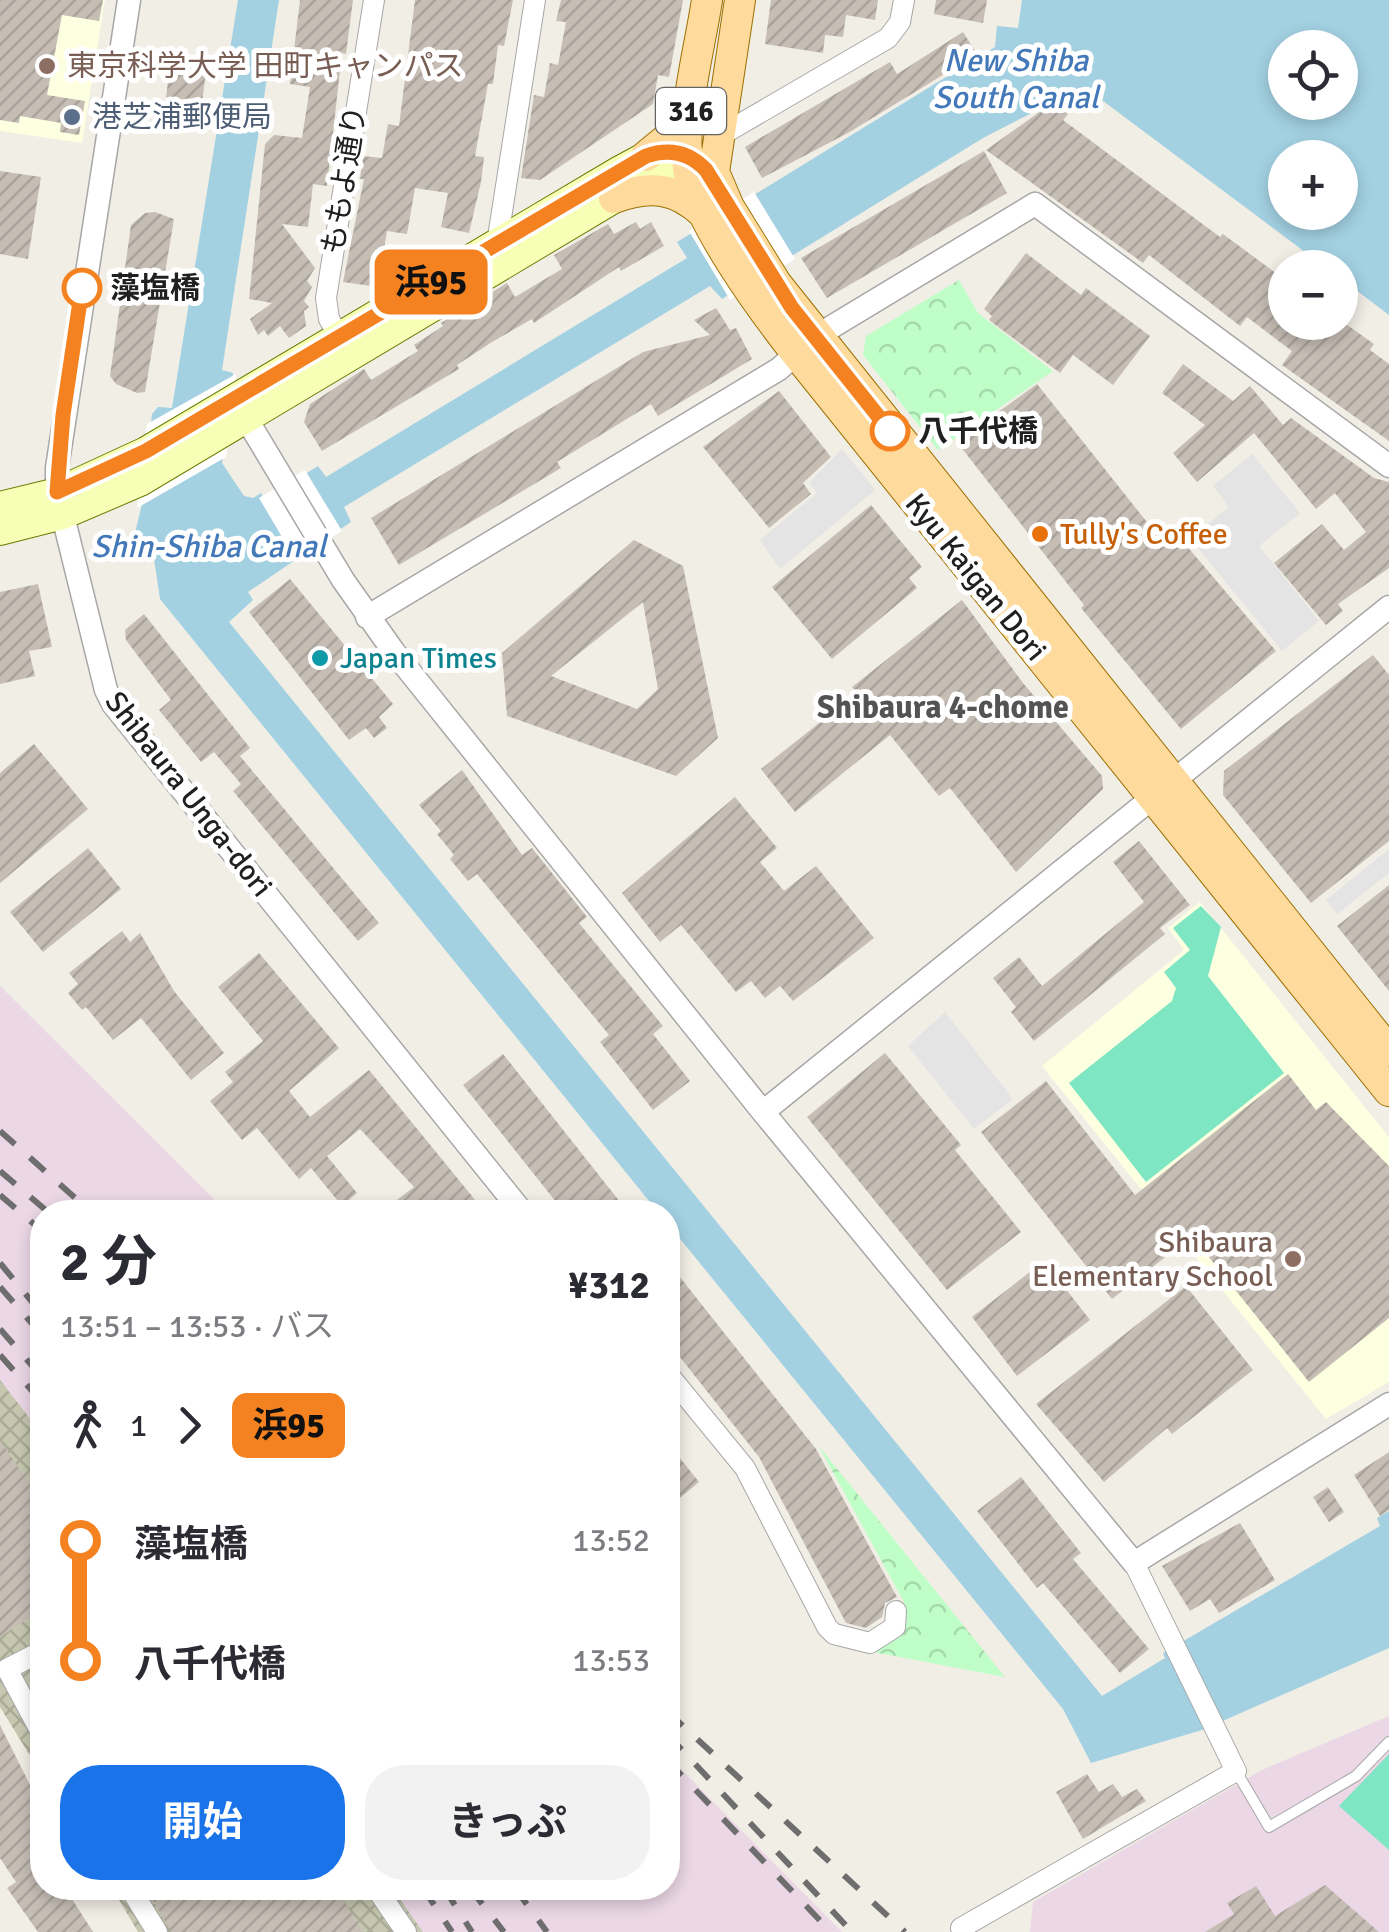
<!DOCTYPE html>
<html lang="ja">
<meta charset="utf-8">
<style>
body{margin:0;font-family:Signika,"Noto Sans JP",sans-serif;background:#f2f2f3;color:#2b2b33;height:100vh;display:flex;flex-direction:column;font-size:38px;white-space:nowrap}
*{box-sizing:border-box;margin:0}
p{font-size:32px;color:#7c7c81}
.icon{flex:none;width:55px;height:55px;fill:none;stroke:currentColor;stroke-width:2;stroke-linecap:round;stroke-linejoin:round}
.map{position:relative;flex:1;overflow:hidden}
.sheet{position:absolute;left:30px;top:1200px;width:650px;height:700px;display:flex;flex-direction:column;background:#fff;border-radius:40px;box-shadow:0 5px 15px #0003}
.sheet>*{flex:none}
.badge{padding:0 20px;border-radius:15px;font-size:35px;line-height:65px}
.buttons{position:absolute;left:1268px;top:30px;display:grid;gap:20px}
.buttons a{display:grid;place-items:center;width:90px;height:90px;border-radius:50%;background:#fff;box-shadow:0 5px 15px #0003;font-size:50px}
.map>.badge{position:absolute;translate:-50% -50%;box-shadow:0 0 0 5px #fff}
.legs{display:flex;align-items:center;gap:15px;height:110px;padding:0 30px;font-size:32px}
.legs p{margin-inline-start:auto}
.headline{display:flex;align-items:center;justify-content:space-between;height:170px;padding:0 30px}
h1{font-size:55px;font-weight:700;line-height:75px}
.cta{display:flex;gap:20px;margin-top:auto;padding:20px 30px}
.cta a{flex:1;height:115px;border-radius:40px;background:#1a73e8;color:#fff;font-size:40px;font-weight:700;line-height:115px;text-align:center}
.cta a+a{background:#f2f2f3;color:#2b2b33}
ul{padding:0 30px;list-style:none}
li{display:flex;align-items:center;gap:35px;height:120px;font-size:38px}
li i{display:grid;place-items:center;width:15px;height:100%;margin:0 12px;background:currentColor}
li i::after{content:'';width:25px;height:25px;margin:-12px;border:8px solid;border-radius:50%;background:#fff}
li p{margin-inline-start:auto}
li:first-child i{background:linear-gradient(#0000 50%,currentColor 0)}
li:last-child i{background:linear-gradient(currentColor 50%,#0000 0)}
.map>svg:first-child{display:block}
.industrial{fill:#ebd7e6}
.education{fill:#fdffe1}
.construction{fill:url(#construction-cross-hatch)}
.park{fill:url(#park-crowns)}
.pitch{fill:#7ee6c3}
.parking{fill:#e4e4e4}
.water{fill:#a3d1e2;fill-rule:evenodd}
.pier{fill:#fff}
.building{fill:url(#building-hatch);fill-rule:evenodd}
.lines{fill:none;stroke-linecap:round;stroke-linejoin:round}
.service-casing{stroke:#a7a7a7;stroke-width:12}
.minor-casing{stroke:#a7a7a7;stroke-width:22}
.tertiary-casing{stroke:#a7a7a7;stroke-width:25}
.secondary-casing{stroke:#6a7e00;stroke-width:30}
.primary-casing{stroke:#9c7000;stroke-width:32}
.service{stroke:#fff;stroke-width:10}
.minor{stroke:#fff;stroke-width:20}
.tertiary{stroke:#fff;stroke-width:22}
.secondary{stroke:#f7ffb7;stroke-width:28}
.primary{stroke:#ffda9d;stroke-width:30}
.rail{stroke:#6e6e6e;stroke-width:6;stroke-dasharray:20 20;stroke-linecap:butt}
.line-1-casing{stroke:#fff;stroke-width:22}
.line-1{stroke:#f58220;stroke-width:15}
.education-dot{fill:#8d6e63;stroke:#fff;stroke-width:4}
.service-dot{fill:#5c6f8a;stroke:#fff;stroke-width:4}
.stop-1-dot{fill:#fff;stroke:#f58220;stroke-width:5}
.food-dot{fill:#e8710a;stroke:#fff;stroke-width:4}
.culture-dot{fill:#0f9aa8;stroke:#fff;stroke-width:4}
.labels{text-anchor:middle;stroke-width:10;stroke-linejoin:round;paint-order:stroke}
.shield{fill:#fff;stroke:#636363;stroke-width:2.5}
.shield-label{font-size:28px;font-weight:bold;fill:#202020}
.education-label{font-size:30px;fill:#785e54;stroke:#fff;text-anchor:start}
.service-label{font-size:30px;fill:#4e5e75;stroke:#fff;text-anchor:start}
.street-label{font-size:30px;fill:#202020;stroke:#fff}
.stop-label{font-size:30px;font-weight:bold;fill:#202020;stroke:#fff;text-anchor:start}
.food-label{font-size:30px;fill:#c56008;stroke:#fff;text-anchor:start}
.culture-label{font-size:30px;fill:#0d838f;stroke:#fff;text-anchor:start}
.water-label{font-size:32px;font-style:italic;fill:#4378b9;stroke:#fff}
.neighbourhood-label{font-size:32px;font-weight:bold;fill:#535353;stroke:#fff}
</style>
<div class="map">
<svg width="1389" height="1932" viewBox="0 0 1389 1932">
<defs>
<pattern id="construction-cross-hatch" width="8" height="8" patternUnits="userSpaceOnUse" patternTransform="scale(2.5)"><rect width="8" height="8" fill="#c6c7b0"/><path d="M0 0l8 8M0 8l8-8" fill="none" stroke="#aaab97"/></pattern>
<pattern id="park-crowns" width="20" height="18" patternUnits="userSpaceOnUse" patternTransform="scale(2.5)"><rect width="20" height="18" fill="#c0fec8"/><path d="M2 6a3 3 0 1 1 6 0M12 15a3 3 0 1 1 6 0" fill="none" stroke="#a5d9ac"/></pattern>
<pattern id="building-hatch" width="6" height="6" patternUnits="userSpaceOnUse" patternTransform="scale(2.5)"><rect width="6" height="6" fill="#c6beb5"/><path d="M-1 1l2-2M0 6l6-6M5 7l2-2" fill="none" stroke="#aaa39b"/></pattern>
</defs>
<rect width="100%" height="100%" fill="#f1eee6"/>
<path class="industrial" d="M0 986 227 1212H42V1434L0 1380Z
M1389 1716V1932H1030L1033 1902 1262 1770Z
M668 1756 842 1932H423L392 1888H668Z"/>
<path class="education" d="M0 0H105L82 143 0 131Z
M1200 902 1389 1137V1382L1326 1419 1042 1066 1184 950 1168 928Z"/>
<path class="construction" d="M0 1380 42 1434V1775L0 1707Z
M112 1888H392L423 1932H138Z"/>
<path class="park" d="M959 280 978 313 1053 371 938 450 863 355 866 336Z
M818 1445 1005 1677 873 1652 905 1604Z"/>
<path class="pitch" d="M1201 906 1221 927 1208 976 1284 1073 1146 1182 1069 1083 1172 1001 1176 988 1164 972 1190 950 1173 928Z
M1389 1754V1850L1339 1806Z"/>
<path class="parking" d="M842 449 875 490 780 569 760 540 817 493 809 483Z
M1252 454 1300 513 1259 546 1319 621 1282 651 1190 538 1229 507 1213 486Z
M1389 849V873L1337 914 1326 900Z
M945 1012 1013 1099 974 1129 908 1046Z"/>
<path class="water" d="M238 0H279L222 370 233 373 222 463 244 496 253 498 261 493 264 499 318 466 326 477 687 258 677 242 995 47 997 26 1018 28 1022 0H1389V315L1340 278V268L1325 267 1087 89 1071 110 1055 101 983 138 722 299 710 286 344 507 351 522 248 592 253 600 229 622 1102 1696 1165 1658 1163 1653 1380 1526 1377 1518 1389 1511V1648L1202 1730 1091 1763 1063 1709 668 1224V1212H658L160 599 153 552 136 554 134 537 142 504 152 414 158 407 172 408ZM1285 48H1340V102H1285ZM1285 158H1340V212H1285Z"/>
<path class="pier" d="M754 192 795 259 730 300 689 231Z
M236 374 226 457 137 508 147 424Z
M305 470 342 531 295 559 259 498Z"/>
<path class="building" d="M0 0H103L99 21 62 15 47 95 85 101 79 135 60 132 61 123 20 116 19 123 0 120Z
M300 0H353L346 54 342 53 327 186 313 184 308 227 282 224 315 268 307 281 312 287 304 301 309 307 304 311 306 326 289 338 280 326 268 336 264 330 258 335 250 319 272 303 249 299 265 144 274 135 302 138 310 87 290 84Z
M415 0H513L504 46 498 45 493 84H488L475 156 484 157 481 182 469 233 441 227 448 193 415 188 407 234 387 231 378 287 343 282 364 179H360L363 156 382 158 388 124 399 126Z
M561 0H683L669 77 658 75 653 104 540 180 521 178 534 95 544 97 550 63 558 65 566 22 556 21Z
M771 0H878L875 20 846 15 843 37 825 35 823 53 765 44Z
M936 0H987L983 23 934 14Z
M963 32 977 54 848 133 762 178 745 147 890 62 897 74Z
M170 66 206 72 202 103 181 110 166 97Z
M1055 101 1068 114 1063 120 1220 237 1223 234 1285 280V322H1343L1374 344 1370 350 1389 364V441L1282 365 1292 351 1247 317 1240 326 1149 255 1143 263 986 150Z
M984 151 1007 193 827 298 801 258Z
M0 171 41 177 28 259 0 254Z
M155 212 174 219 145 392 137 393 116 384 110 376 131 225 145 213Z
M636 222 640 229 651 222 664 246 621 271 619 267 534 323 532 319 492 342 457 365 459 369 322 451 304 422 310 404 364 369 371 380 418 351 414 345 443 326 441 323 507 283 515 297 562 269 554 255 608 224 614 234Z
M1026 253 1081 295 1086 288 1150 336 1113 385 1073 355 1060 373 989 320 992 316 984 309Z
M716 308 730 330 736 328 752 359 658 416 651 404 557 462 561 468 399 565 371 518 643 352 710 335 694 320Z
M1183 364 1233 401 1250 386 1283 425 1291 418 1374 478 1389 482V568L1338 604 1343 611 1326 625 1274 563 1322 524 1344 550 1366 532 1335 493 1316 509 1254 433 1197 482 1173 453 1205 425 1162 393Z
M1037 384 1162 541 1174 531 1276 651 1181 729 1081 608 1084 605 957 442Z
M779 391 831 457 803 483 811 494 769 528 703 447Z
M871 505 922 567 909 578 917 588 832 659 772 587Z
M634 540 683 566 718 738 676 776 507 716 502 653ZM643 602 658 689 637 709 551 676Z
M290 579 393 704 379 717 387 728 374 738 366 728 349 740 249 612Z
M38 584 52 647 29 651 35 676 0 684V592Z
M962 600 1023 683 1102 776 1103 789 1016 872 950 788 939 796 890 735 795 812 761 769 857 693 852 687Z
M144 614 250 748 240 756 379 923 358 941 233 791 241 784 214 752 201 762 159 710 171 700 126 640 125 630Z
M1373 655 1389 675V841L1311 903 1223 795 1224 771Z
M34 744 88 809 0 883V773Z
M462 770 522 855 532 848 587 917 579 923 663 1026 653 1034 690 1081 653 1110 600 1042 609 1035 477 874 468 881 450 859 454 855 437 834 441 831 419 805Z
M735 797 777 848 760 862 784 891 816 866 874 938 793 1001 780 986 765 998 751 981 736 992 681 925 660 942 622 893Z
M1139 841 1190 905 1160 928 1165 934 1034 1041 1011 1012 1016 1007 993 978 1019 957 1042 986 1144 902 1113 862Z
M88 848 121 889 43 952 10 912Z
M1389 885V991L1337 926Z
M122 931 130 942 140 933 174 991 224 1053 191 1080 141 1018 113 1040 86 1007 82 1010 68 993 78 984 69 973Z
M259 953 339 1048 289 1091 310 1117 369 1070 485 1212H381L414 1187 360 1129 327 1156 357 1193 342 1206 311 1168 299 1179 257 1128 242 1140 210 1101 233 1082 225 1072 263 1041 218 987Z
M885 1053 961 1145 955 1150 1021 1232 947 1290 807 1117Z
M503 1054 628 1212H564L463 1085Z
M1288 1074 1316 1110 1326 1102 1389 1166V1318L1309 1382 1192 1236 1112 1299 981 1132 1046 1081 1135 1195Z
M1044 1261 1090 1320 1017 1376 972 1317Z
M668 1262 816 1449 897 1597 885 1603 882 1617 866 1628 846 1623 759 1457 668 1342Z
M1186 1286 1253 1370 1172 1434 1167 1428 1104 1482 1036 1404Z
M0 1440 42 1503V1610L0 1637Z
M668 1443 699 1482 668 1508Z
M1389 1452V1510L1380 1516 1354 1475Z
M1021 1477 1081 1553 1073 1559 1149 1649 1120 1673 1043 1583 1037 1588 977 1511Z
M1328 1487 1344 1512 1329 1522 1313 1497Z
M1240 1523 1275 1580 1219 1613 1210 1599 1190 1611 1162 1566Z
M0 1725 42 1809V1888H65L93 1932H38L7 1888 16 1882 0 1858Z
M1087 1774 1099 1792 1113 1784 1122 1797 1137 1789 1146 1801 1083 1839 1056 1792Z
M1325 1885 1379 1932H1205L1234 1914 1227 1903 1256 1886 1275 1916Z
M146 1888H337L362 1932H171Z"/>
<g class="lines">
<g class="service-casing">
<path id="service" d="M1236 1771 1269 1827 1356 1776 1389 1742"/>
</g>
<g class="minor-casing">
<path id="minor" d="M718 137 888 38 900 22 904 0
M496 250 535 0
M344 345 329 319 326 298 374 0
M668 1374 745 1468 827 1627 834 1634 870 1643 895 1627 896 1611
M42 1651 7 1669 42 1734
M130 1888 157 1932
M376 1888 406 1932
M964 1932 961 1928 1236 1771 1134 1563"/>
</g>
<g class="tertiary-casing">
<path id="tertiary" d="M129 0 57 468V492L106 690 113 704 522 1212
M246 418 343 580 394 652 763 1112 1134 1563 1389 1404
M367 617 779 369 815 337 1035 204 1389 466
M763 1112 1389 607"/>
</g>
<g class="secondary-casing">
<path id="secondary" d="M0 506 57 492 146 451 620 170 646 156 669 152
M0 531 63 515 140 482 689 154"/>
</g>
<g class="primary-casing">
<path id="primary" d="M707 0C699 53 681 115 688 168 695 219 763 311 796 353L1389 1091
M740 0 714 172 729 207 776 283 1389 1051
M646 156 669 137 689 106
M614 198C649 185 675 187 703 213"/>
</g>
<use href="#service" class="service"/>
<use href="#minor" class="minor"/>
<use href="#tertiary" class="tertiary"/>
<use href="#secondary" class="secondary"/>
<use href="#primary" class="primary"/>
<path class="rail" d="M0 1131 91 1212
M0 1171 48 1212
M0 1195 42 1231
M0 1263 42 1314
M0 1287 42 1335
M0 1329 42 1377
M0 1355 42 1402
M668 1712 905 1932
M668 1735 852 1932
M668 1761 831 1932
M423 1888 452 1932
M444 1888 472 1932
M470 1888 504 1932
M515 1888 547 1932"/>
</g>
<g class="lines">
<g class="line-1-casing">
<path id="line-1" d="M82 288 63 415 57 492 146 451 646 156C669 148 689 152 706 170L792 308 890 431"/>
</g>
<use href="#line-1" class="line-1"/>
</g>
<g class="education-dot">
<circle cx="47" cy="66" r="10"/>
<circle cx="1293" cy="1259" r="10"/>
</g>
<circle class="service-dot" cx="72" cy="117" r="10"/>
<g class="stop-1-dot">
<circle cx="82" cy="288" r="18"/>
<circle cx="890" cy="431" r="18"/>
</g>
<circle class="food-dot" cx="1040" cy="534" r="10"/>
<circle class="culture-dot" cx="320" cy="658" r="10"/>
<g class="labels">
<rect class="shield" x="656" y="88" width="70" height="46" rx="8"/>
<g class="shield-label">
<text x="691" y="121">316</text>
</g>
<g class="education-label">
<text x="67" y="76">東京科学大学 田町キャンパス</text>
<text x="1273" y="1252" text-anchor="end">Shibaura<tspan x="1273" dy="34">Elementary School</tspan></text>
</g>
<g class="service-label">
<text x="92" y="127">港芝浦郵便局</text>
</g>
<g class="street-label">
<text transform="translate(344 180) rotate(-81)" y="10">ももよ通り</text>
<text transform="translate(976 577) rotate(51)" y="10">Kyu Kaigan Dori</text>
<text transform="translate(189 794) rotate(52)" y="10">Shibaura Unga-dori</text>
</g>
<g class="stop-label">
<text x="110" y="298">藻塩橋</text>
<text x="918" y="441">八千代橋</text>
</g>
<g class="food-label">
<text x="1060" y="544">Tully's Coffee</text>
</g>
<g class="culture-label">
<text x="340" y="668">Japan Times</text>
</g>
<g class="water-label">
<text x="1016" y="71">New Shiba<tspan x="1016" dy="37">South Canal</tspan></text>
<text x="209" y="557">Shin-Shiba Canal</text>
</g>
<g class="neighbourhood-label">
<text x="943" y="718">Shibaura 4-chome</text>
</g>
</g>
</svg>
<div class="buttons">
<a><svg class="icon" aria-label="locate" viewBox="0 0 24 24"><circle cx="12" cy="12" r="6"/><path d="M12 2v4M12 18v4M2 12h4M18 12h4"/></svg></a>
<a>+</a>
<a>−</a>
</div>
<b class="badge" style="left:431px;top:282px;background:#f58220;color:#111">浜95</b>
<section class="sheet">
<div class="headline"><div><h1>2 分</h1><p>13:51 – 13:53 · バス</p></div><b>¥312</b></div>
<div class="legs"><svg class="icon" aria-label="walk" viewBox="0 0 24 24"><circle cx="13" cy="4" r="2"/><path d="M13 8l-2 6 4 7M11 14l-3 7M7 12l3-4h3l4 4"/></svg>1<svg class="icon" aria-label="forward" viewBox="0 0 24 24"><path d="M9 5l7 7-7 7"/></svg><b class="badge" style="background:#f58220;color:#111">浜95</b></div>
<ul>
<li><i style="color:#f58220"></i><b>藻塩橋</b><p>13:52</p></li>
<li><i style="color:#f58220"></i><b>八千代橋</b><p>13:53</p></li>
</ul>
<div class="cta"><a>開始</a><a>きっぷ</a></div>
</section>
</div>
